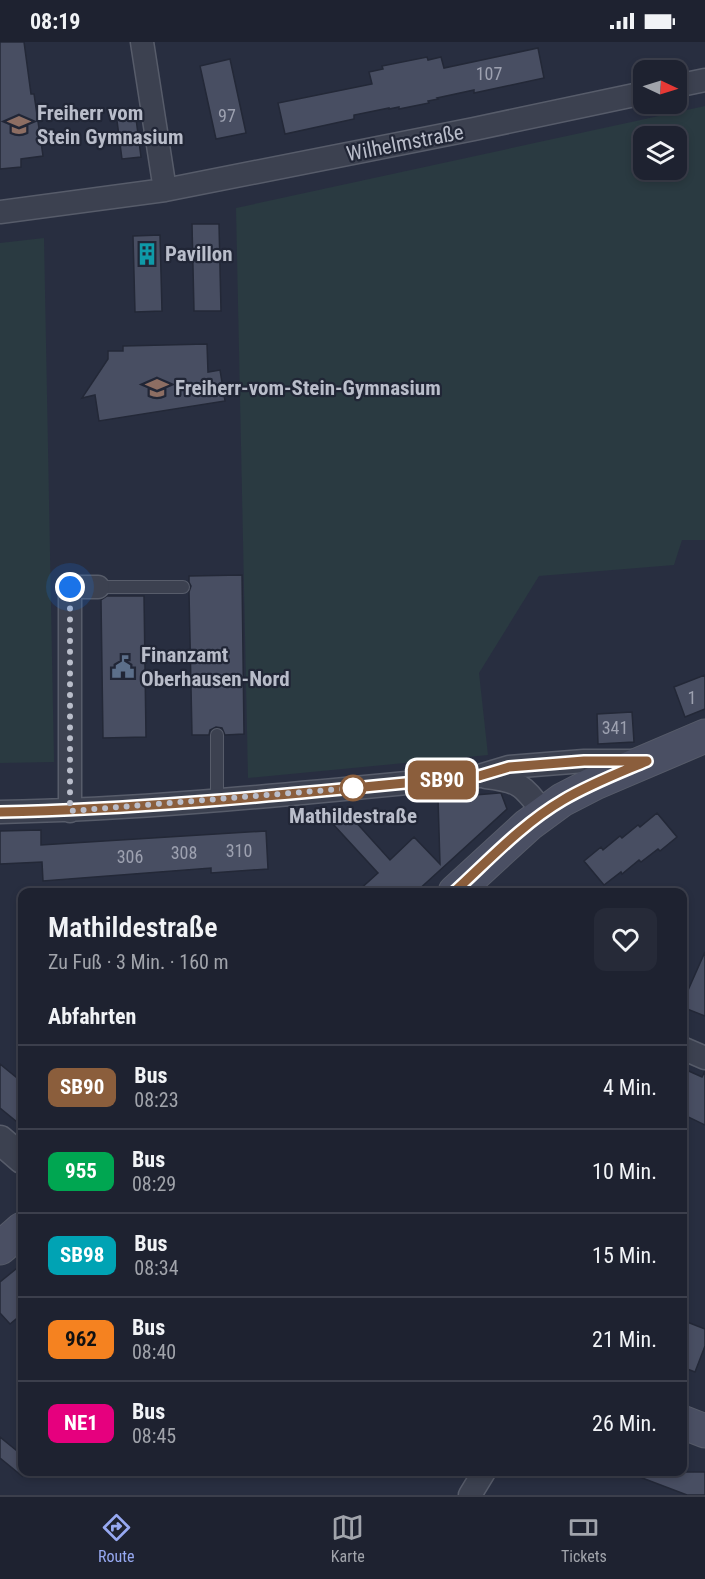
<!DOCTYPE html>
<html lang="de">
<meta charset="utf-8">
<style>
body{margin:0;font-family:"Roboto Condensed",sans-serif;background:#262a38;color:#f1f3f6;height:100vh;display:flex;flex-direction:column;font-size:22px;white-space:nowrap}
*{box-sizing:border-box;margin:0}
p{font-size:20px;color:#a1a4ab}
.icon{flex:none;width:33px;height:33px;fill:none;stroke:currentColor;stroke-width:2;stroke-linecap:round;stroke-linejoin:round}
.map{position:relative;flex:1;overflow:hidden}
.drawer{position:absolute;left:18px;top:846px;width:669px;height:588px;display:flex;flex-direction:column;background:#1e2230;border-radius:12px;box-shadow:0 3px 9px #0003,0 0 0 2px #3c3f4c}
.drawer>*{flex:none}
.badge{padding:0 12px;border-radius:9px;font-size:21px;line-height:39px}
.needle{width:39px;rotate:94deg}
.buttons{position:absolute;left:633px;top:18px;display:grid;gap:12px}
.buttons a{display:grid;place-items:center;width:54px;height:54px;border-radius:12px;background:#1e2230;box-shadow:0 3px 9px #0003,0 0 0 2px #3c3f4c;font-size:30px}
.you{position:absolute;width:30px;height:30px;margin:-15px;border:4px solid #fff;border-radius:50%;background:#1a73e8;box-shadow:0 0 0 9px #1a73e833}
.map>.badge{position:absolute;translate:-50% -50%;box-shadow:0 0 0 3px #fff}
h2{padding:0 30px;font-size:22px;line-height:54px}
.round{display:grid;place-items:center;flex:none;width:63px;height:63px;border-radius:12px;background:#262a38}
.summary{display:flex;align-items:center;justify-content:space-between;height:102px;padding:0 30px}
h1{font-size:28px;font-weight:600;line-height:45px}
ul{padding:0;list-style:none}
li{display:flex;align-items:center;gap:18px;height:84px;padding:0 30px;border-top:2px solid #3c3f4c}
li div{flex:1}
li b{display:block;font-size:22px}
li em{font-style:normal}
li .badge{min-width:66px;font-weight:700;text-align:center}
.status{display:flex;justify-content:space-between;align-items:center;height:42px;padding:0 30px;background:#1e2230;direction:ltr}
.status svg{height:16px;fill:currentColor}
.tab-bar{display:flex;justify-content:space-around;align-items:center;height:84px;border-top:2px solid #3c3f4c;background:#1e2230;font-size:16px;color:#a1a4ab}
.tab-bar a{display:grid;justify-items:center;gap:3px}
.tab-bar .current{color:#97a9f2}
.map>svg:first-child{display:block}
.green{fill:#2a3a41;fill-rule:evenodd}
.building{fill:#484e62;stroke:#232837;stroke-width:1.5}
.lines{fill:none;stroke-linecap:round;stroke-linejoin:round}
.service-casing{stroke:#575c6a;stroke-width:14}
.minor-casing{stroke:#575c6a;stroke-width:25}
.tertiary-casing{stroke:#575c6a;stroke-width:31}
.secondary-casing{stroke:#575c6a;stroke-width:35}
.service{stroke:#3c4150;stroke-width:12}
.minor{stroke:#3c4150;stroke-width:22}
.tertiary{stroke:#3c4150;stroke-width:28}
.secondary{stroke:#4a4f63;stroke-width:33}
.line-casing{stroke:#fff;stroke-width:14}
.line{stroke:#8b5e3c;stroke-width:9}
.walk{stroke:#b9bdca;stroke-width:6;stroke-dasharray:0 10.8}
.stop-dot{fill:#fff;stroke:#8b5e3c;stroke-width:3}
.labels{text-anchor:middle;stroke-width:4.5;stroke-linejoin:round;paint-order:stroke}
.number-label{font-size:18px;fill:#9da1b0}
.poi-label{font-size:21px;font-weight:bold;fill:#b9bdca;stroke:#212636;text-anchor:start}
.street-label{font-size:21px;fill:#b9bdca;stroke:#212636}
.stop-label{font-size:21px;font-weight:bold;fill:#b9bdca;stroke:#212636}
</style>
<div class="status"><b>08:19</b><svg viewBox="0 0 49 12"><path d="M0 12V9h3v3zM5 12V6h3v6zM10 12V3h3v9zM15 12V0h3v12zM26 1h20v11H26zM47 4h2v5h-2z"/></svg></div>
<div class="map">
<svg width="705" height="1453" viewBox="0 0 705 1453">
<rect width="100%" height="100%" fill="#282e40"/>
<path class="green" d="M705 64V498H682L674 523 539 534 479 631 488 713 248 736 236 166ZM644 94H676V128H644Z
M44 196 54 720 0 721V201Z"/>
<path class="building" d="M0 0H24L31 52H34L43 114 21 117V125L0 127Z
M538 6 544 36 474 51V48L437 56 438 57 428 59 429 61 399 67V65L389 67V66L354 73V77L285 92 278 61 372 42 369 30 383 27 382 24 427 15 428 18 441 15 444 26Z
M230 17 246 91 216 97 200 24Z
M135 69 141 115 122 117 116 71Z
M192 182H219L221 269H194Z
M160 193 162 269 135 270 133 194Z
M207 302 208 330 220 328 225 359 99 379 95 353 82 356 108 317V309H123V304Z
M242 533 244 692 225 693 222 686 216 685 210 688 209 693H192L189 550 191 544 189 540V534Z
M107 554H144L146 695 103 696 101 558Z
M705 633V667L685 675 674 645Z
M632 670 634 700 598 702 597 672Z
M499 751H501L507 767 416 850H357L378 831 321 769 344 767 390 818 414 795 440 822 438 756Z
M657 771 677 795 660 809 658 807 641 820 639 818 622 832 621 830 604 843 584 819 601 805 603 808 620 794 622 796 638 783 640 785Z
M41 788V803L266 789 268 827 211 831V826L43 839 42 820 0 822V789Z
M705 910V974L682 965V957L685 955Z
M0 1022 22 1040V1084L0 1066Z
M682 1026 702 1035 705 1029V1083L684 1073 688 1064 682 1061Z
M22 1222V1272L10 1282 0 1271V1240Z
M682 1278 705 1287V1304L695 1330 682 1325Z
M0 1395 22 1413V1434L0 1416Z
M630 1430H705V1453H687L629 1431Z"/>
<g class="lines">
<g class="service-casing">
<path id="service" d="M98 545H183
M217 693V758"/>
</g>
<g class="minor-casing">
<path id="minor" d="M142 0 165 148
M676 44 705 38
M0 170 165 148 474 87 644 51
M486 735C521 739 523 744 544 771
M70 769V545H98
M0 770C160 767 320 749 479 734L509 725 584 719H635
M682 1006 705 1016
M470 1453 484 1430"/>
</g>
<g class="tertiary-casing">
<path id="tertiary" d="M0 1098 22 1117"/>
</g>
<g class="secondary-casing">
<path id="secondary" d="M455 850 528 783 562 758 595 741 705 694
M0 1206 22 1187
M682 1380 705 1389"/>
</g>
<use href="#service" class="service"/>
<use href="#minor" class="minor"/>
<use href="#tertiary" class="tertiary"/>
<use href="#secondary" class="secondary"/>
</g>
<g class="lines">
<g class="line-casing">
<path id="line" d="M0 770C160 767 319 749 479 734L509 725 547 722 584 719H647C619 731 590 742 563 758 522 782 489 818 454 850"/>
</g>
<use href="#line" class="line"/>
<path class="walk" d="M70 545V769L354 746H353"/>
</g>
<defs>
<g id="school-bare" transform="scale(1.8)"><path d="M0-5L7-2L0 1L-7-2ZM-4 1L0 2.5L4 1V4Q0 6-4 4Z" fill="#8d6e63" stroke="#212636" stroke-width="2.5" paint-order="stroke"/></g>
<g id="building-bare" transform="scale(1.8)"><path d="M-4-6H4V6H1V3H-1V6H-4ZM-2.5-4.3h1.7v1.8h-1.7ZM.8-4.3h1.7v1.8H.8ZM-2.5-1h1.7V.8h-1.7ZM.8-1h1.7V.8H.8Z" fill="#0f9aa8" stroke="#212636" stroke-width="2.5" paint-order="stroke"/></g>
<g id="civic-bare" transform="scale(1.8)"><path d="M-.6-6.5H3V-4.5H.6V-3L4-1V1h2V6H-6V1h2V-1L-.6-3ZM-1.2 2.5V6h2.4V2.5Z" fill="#5c6f8a" stroke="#212636" stroke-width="2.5" paint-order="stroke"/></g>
</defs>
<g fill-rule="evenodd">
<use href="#school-bare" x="19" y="83"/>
<use href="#building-bare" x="147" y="212"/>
<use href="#school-bare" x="157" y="346"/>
<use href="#civic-bare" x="123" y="625"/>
</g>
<circle class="stop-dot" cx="353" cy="746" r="12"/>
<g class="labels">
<g class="number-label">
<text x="489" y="38">107</text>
<text x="227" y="80">97</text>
<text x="692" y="662">1</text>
<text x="615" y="692">341</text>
<text x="239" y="815">310</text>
<text x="184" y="817">308</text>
<text x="130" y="821">306</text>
</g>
<g class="poi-label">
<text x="37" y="78">Freiherr vom<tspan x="37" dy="24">Stein Gymnasium</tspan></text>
<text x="165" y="219">Pavillon</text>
<text x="175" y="353">Freiherr-vom-Stein-Gymnasium</text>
<text x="141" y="620">Finanzamt<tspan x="141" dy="24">Oberhausen-Nord</tspan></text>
</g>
<g class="street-label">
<text transform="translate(405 101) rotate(-11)" y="7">Wilhelmstraße</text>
</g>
<g class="stop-label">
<text x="353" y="781">Mathildestraße</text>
</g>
</g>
</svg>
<div class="buttons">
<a><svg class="needle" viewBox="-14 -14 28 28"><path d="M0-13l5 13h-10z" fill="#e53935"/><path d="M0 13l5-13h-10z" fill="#a1a4ab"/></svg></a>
<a><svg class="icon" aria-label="layers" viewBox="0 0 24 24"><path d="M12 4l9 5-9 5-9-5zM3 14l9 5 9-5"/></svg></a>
</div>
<div class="you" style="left:70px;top:545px"></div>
<b class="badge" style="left:442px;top:738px;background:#8b5e3c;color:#fff">SB90</b>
<section class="drawer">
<div class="summary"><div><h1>Mathildestraße</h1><p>Zu Fuß · 3 Min. · 160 m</p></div><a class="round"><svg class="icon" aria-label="heart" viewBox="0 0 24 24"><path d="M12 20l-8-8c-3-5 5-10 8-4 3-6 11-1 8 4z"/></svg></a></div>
<h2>Abfahrten</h2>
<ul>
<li><span class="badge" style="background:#8b5e3c;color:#fff">SB90</span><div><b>Bus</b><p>08:23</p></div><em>4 Min.</em></li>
<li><span class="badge" style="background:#00a651;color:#fff">955</span><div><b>Bus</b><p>08:29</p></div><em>10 Min.</em></li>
<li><span class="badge" style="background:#00a3b4;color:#fff">SB98</span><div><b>Bus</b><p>08:34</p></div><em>15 Min.</em></li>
<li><span class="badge" style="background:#f58220;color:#111">962</span><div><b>Bus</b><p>08:40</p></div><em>21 Min.</em></li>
<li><span class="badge" style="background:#e6007e;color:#fff">NE1</span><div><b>Bus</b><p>08:45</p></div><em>26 Min.</em></li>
</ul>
</section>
</div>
<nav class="tab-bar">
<a class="current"><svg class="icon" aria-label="directions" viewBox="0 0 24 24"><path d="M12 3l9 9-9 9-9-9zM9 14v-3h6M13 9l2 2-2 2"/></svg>Route</a>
<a><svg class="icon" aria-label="map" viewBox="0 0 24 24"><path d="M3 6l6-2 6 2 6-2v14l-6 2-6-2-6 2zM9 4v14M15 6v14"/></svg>Karte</a>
<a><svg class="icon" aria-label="tickets" viewBox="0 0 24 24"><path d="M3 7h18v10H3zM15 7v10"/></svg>Tickets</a>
</nav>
